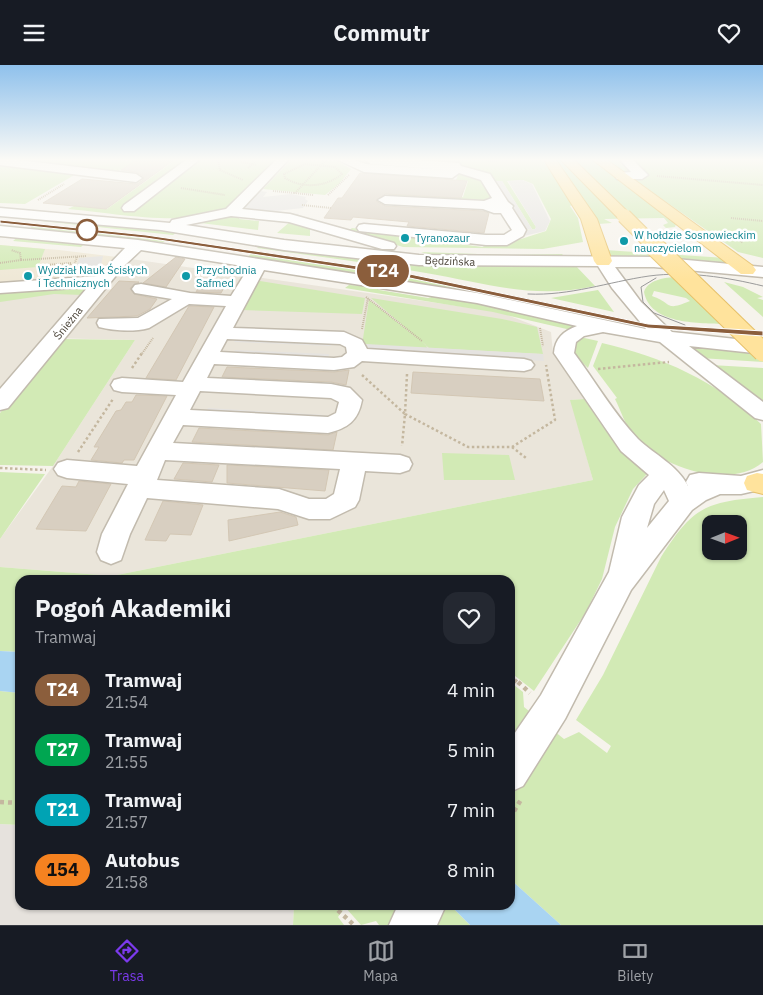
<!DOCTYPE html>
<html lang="pl">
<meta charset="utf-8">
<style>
body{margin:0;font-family:"IBM Plex Sans",sans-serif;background:#242831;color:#f1f3f6;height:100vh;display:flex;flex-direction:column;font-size:19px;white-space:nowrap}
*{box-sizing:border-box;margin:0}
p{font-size:16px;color:#9ea1a6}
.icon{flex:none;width:28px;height:28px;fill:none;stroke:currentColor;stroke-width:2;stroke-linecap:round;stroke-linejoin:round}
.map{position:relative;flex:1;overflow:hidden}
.panel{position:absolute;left:15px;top:510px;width:500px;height:335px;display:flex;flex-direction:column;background:#171b24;border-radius:15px;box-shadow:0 1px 4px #0004}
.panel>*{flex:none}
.badge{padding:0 10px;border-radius:16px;font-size:18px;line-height:32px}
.needle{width:32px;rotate:89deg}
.buttons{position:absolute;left:702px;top:450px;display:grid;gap:10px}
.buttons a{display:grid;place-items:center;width:45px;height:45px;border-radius:10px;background:#171b24;box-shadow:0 1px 4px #0004;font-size:25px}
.map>.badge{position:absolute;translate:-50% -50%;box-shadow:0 0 0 2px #fff}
.round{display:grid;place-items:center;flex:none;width:52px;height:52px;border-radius:15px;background:#242831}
.head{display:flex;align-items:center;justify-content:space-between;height:85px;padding:0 20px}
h1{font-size:24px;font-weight:700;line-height:38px}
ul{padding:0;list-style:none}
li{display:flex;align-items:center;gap:15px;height:60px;padding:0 20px}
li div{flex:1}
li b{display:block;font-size:19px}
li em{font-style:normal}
li .badge{min-width:55px;font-weight:700;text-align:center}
header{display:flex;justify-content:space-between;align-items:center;height:65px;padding:0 20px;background:#171b24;font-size:22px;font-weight:700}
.menu{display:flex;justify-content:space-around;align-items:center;height:70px;border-top:1px solid #363941;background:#171b24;font-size:14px;color:#9ea1a6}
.menu a{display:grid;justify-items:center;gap:2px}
.menu .selected{color:#7c3aed}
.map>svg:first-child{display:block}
.residential{fill:#eae5da}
.industrial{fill:#e6e2dd}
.education{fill:#efe8d6}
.green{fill:#d2eab5;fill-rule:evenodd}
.parking{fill:#e5e3e0}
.water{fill:#a9d4f2}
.building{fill:#d8cfc1;stroke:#d3c7b4}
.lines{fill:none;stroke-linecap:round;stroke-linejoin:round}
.minor-casing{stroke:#c2bbae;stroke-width:3}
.major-casing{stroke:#e6c16a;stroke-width:2}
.path-far3{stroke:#c4b79f;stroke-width:2;stroke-dasharray:1 1;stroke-linecap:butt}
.path-far2{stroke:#c4b79f;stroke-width:2.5;stroke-dasharray:2.5 2.5;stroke-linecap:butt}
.path-far1{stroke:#c4b79f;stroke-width:4;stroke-dasharray:3 3;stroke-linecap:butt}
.path{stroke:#c4b79f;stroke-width:4.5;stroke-dasharray:4 4;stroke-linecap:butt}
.minor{fill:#fff;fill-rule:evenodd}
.major{fill:#ffe39c;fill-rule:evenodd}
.tram{stroke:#9a9a9a;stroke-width:1}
.major-bridge-far1-casing{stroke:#e6c16a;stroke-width:16;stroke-linecap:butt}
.major-bridge-casing{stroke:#e6c16a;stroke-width:21;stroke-linecap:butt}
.major-bridge-far1{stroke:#ffe39c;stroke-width:14}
.major-bridge{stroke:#ffe39c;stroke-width:19}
.line{fill:#8b5e3c;stroke:#fff}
.stop-dot{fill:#fff;stroke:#8b5e3c;stroke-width:2.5}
.culture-dot{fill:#0f9aa8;stroke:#fff;stroke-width:2}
.labels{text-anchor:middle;stroke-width:5;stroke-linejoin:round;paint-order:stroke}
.far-culture-label{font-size:11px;fill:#0d838f;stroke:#fff;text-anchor:start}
.far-street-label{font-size:11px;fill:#4b4439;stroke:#fff}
</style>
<header><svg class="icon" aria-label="menu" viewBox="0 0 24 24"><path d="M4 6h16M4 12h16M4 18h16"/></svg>Commutr<svg class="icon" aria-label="heart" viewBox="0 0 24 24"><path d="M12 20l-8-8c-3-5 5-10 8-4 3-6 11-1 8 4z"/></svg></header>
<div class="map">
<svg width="763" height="860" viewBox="0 0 763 860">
<rect width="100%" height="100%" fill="#f6f3ec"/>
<path class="residential" d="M117 192 500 247 551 267 553 288 584 334 571 335 593 415 112 511 0 502V474L53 401 135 275 46 273 0 324V231Z"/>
<path class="industrial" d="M0 759 20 760V840H294L293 860H0Z"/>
<path class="education" d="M0 180 59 185 117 192 100 211 0 231Z"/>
<path class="green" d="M31 95H124L123 96 136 95 117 107Z
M167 95H188L122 144 133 145 197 95H277C262 110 246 131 227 143 194 164 107 147 68 144L74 141 107 144 174 96Z
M291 95 337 96 351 104 339 119 325 130 263 124Z
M424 95H542L575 139 570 141 578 153 583 177 543 184 403 182 349 165 352 163 437 172 436 176 483 182 486 177 521 174 546 166 551 154 533 119 523 115 507 116 536 162 535 164 523 166 532 164 502 116H487L495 133 486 137 387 133 391 125 463 132 468 116 456 115 462 100 423 97Z
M553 95H596L677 156 675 162 666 163 663 160 668 158 664 153 604 154 612 158 598 159 584 134Z
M606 95H763V193L738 187Z
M0 99 76 109 25 139 0 138Z
M221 151H241L239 154 259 156 258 165 192 157Z
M45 153 176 168 173 170 41 156Z
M292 155 310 160V171L277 168Z
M33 161 165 176 161 179 29 164Z
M20 170 84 179 81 182 13 176Z
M0 180 44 184H45L38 202 0 205Z
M260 180 351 192 428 199 575 200 595 221C533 235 486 218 426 208 370 198 314 191 257 183Z
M605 185 726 193 729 199 609 192Z
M421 187 507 190 562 189 566 193 434 191Z
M251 189 432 216 623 259 508 235 246 193Z
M674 212 722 259C697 258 650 259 644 227 648 215 663 213 674 212ZM654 226 686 233 690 236C664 247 673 238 652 231Z
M260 216 365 233 362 249 242 245 254 220Z
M724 217 743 222 763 232 757 233 763 235V252Z
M349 220 376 222 379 225 428 233 435 231 511 245 577 262 571 265 493 247 345 223Z
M89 222 83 230 54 229 0 237V225Z
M598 225 614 247 551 233Z
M371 233 502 254 537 262 543 289 429 283Z
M369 235 426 280 427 283 362 280Z
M580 272 598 276 588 303 572 288V279Z
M62 274 135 275 53 401 0 400V348Z
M602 278C662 292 717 316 761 359L763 397C729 426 660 402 634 371 625 360 621 346 615 334L617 333 593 301Z
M689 282 763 288V297L700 293Z
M711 300 763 303V339Z
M584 334 611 373 646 407V410L633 424 615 462 602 514 586 547 534 626 510 607V515H20V587L0 586V502L112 511 593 415 570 335Z
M442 388 509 390 515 415H444Z
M0 407 45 409 0 474Z
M763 432V860H561L510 814V617L523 627 524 642 564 674 579 667 607 688 611 681 576 655 603 610 661 492C693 442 705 437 763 432ZM711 459H739V486H711Z
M0 626 20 628V760L0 759Z
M294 840H450L470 860H379L376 856 361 860 345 842 338 852 344 860H293Z"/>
<path class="parking" d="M285 96H290L261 126 267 127 263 132 291 129 306 132 305 134 308 136 303 143 275 146 299 149 297 151 245 144 242 142Z
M522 115 532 119 550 156 545 166 511 174 523 166 535 164 536 162 508 116Z
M493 116H502L532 164 522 165Z
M103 191 99 209 73 212 79 193Z
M240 271 332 275 331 281 234 277Z
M366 279 543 289 544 296 365 287Z
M235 285 329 289 328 296 232 292Z
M208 343 324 350 322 356 205 349Z"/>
<path class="water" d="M0 586 20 587V628L0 626Z
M510 814 561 860H470L450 840H510Z"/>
<path class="building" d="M137 95H174L106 144 43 138 82 114 137 119 143 115V111L136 107 121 105Z
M360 108 467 116 461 133 385 129 376 136 385 141 483 146 489 148 484 168 407 161 409 157 353 152 351 155 324 153 338 133H342Z
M176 192 185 194 166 222 143 218Z
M119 216 139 217 130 223 134 229 157 234 150 244 137 251 87 253Z
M200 220 225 221 221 228 196 227Z
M189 241 214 242 176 315 146 313Z
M227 302 334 307 349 305 346 320 331 317 222 312Z
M413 307 540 314 544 336 411 328Z
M136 330 167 331 134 395H124L122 398 91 395 99 382H94L116 346 121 345 126 337H132Z
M199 363 328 370 337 367 333 385 192 377Z
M183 398 219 400 212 417 174 414Z
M227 400 329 405 325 426 227 418Z
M79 416 111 419 86 466 36 464 62 421 76 422Z
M163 436 203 440 191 470 170 469 166 476 145 475Z
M280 447 296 452 298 460 229 476 228 455Z"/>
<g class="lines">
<g class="minor-casing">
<path id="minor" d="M0 95H18L136 109 142 113 136 117 0 100Z
M186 95H199L134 146H124L122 143 124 140Z
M276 95H288L242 144 290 149 394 178 396 181 394 184H382L289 157 231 151 186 160 284 175 419 190 654 192 763 202V212L654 202H615L641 237 672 267 763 277V289L689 281 763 337V355L755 353 660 277 603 267 584 271 576 277 574 288C595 316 614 349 638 374 655 390 677 400 688 421L686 417 690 410 699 408 741 411 763 405V424L741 429H720L706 435 692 445 631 525 565 654 523 721 510 727V675L541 630 609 507 622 452 639 420 649 410 621 386 554 288C555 273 564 266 577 261L477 238 264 205 233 263 344 267 362 275 367 284 524 294 531 296 534 300 531 304 524 306 362 296 354 302 334 305 214 299 207 313 331 319 350 323 362 335C358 356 348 363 328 368L183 360 173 378 400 390 409 393 412 399 409 405 400 408 365 406 359 435 355 442 330 454H309L278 444 147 433 130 469 121 495 111 499 101 495 97 487 102 469 128 419 67 413 58 410 54 404 58 398 67 395 137 401 176 330 122 327 114 325 111 320 114 315 122 313 183 317 226 241 189 239 149 263C134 267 114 266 99 262L97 258 99 254 138 253 172 234 135 228 132 224 135 220 141 219 190 228 231 231 249 202 141 185 123 202 8 343 0 345V324L88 222 0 228V218L98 211 125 183 0 171V161L138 175 477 228 646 264 612 223 598 201 419 200 284 185 161 165 0 151V143L170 158 172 155 226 144ZM227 274 340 279 346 282 347 288 342 292 334 293 220 287ZM200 326 331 333 339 337 336 348 328 352 190 345ZM165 395 340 404 334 429 326 434H309L279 424 157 415ZM664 425 669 436 647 463 654 439Z
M338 95H354L366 99 447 105 371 99 365 95H416L459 98 461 101 490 109 508 137 513 141 512 143 526 165 523 171 507 180H486L359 166 357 163 359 160 364 159 486 170H504L512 165 501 148H494L483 144 385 139 378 135 385 131 484 136 492 133 481 115 459 108 452 113 364 107Z
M620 95H633L648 110 642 114H617L615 111 617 108 631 107Z
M398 840H446L437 860H389Z"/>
</g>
<g class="major-casing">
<path id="major" d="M544 95H556L597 154 612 196 609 200H597L594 196 581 154Z
M561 95H574L629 148 632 151 629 154H619Z
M593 95H607L753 201 756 205 753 209H741Z
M757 408 763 409V429L747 425 744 418 747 411Z"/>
</g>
<path class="path-far3" d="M218 95 220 105 243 115
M488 96H498
M241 97 257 100
M305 99 335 102 342 109C326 122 303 124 285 113L284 109Z
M248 103 256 96
M657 111 763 120
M181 123 225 130
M273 126 295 128
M313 130 295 128 326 95
M328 130 349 110
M38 135 64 119
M302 140 331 143
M731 153 763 156
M730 169 743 178
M21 195 86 191
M0 198 21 195 20 188 11 185
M46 200 71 198 70 203H73L77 192
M366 232 422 276
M540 263 543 281
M362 264 368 233
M141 290 153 273"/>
<path class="path-far2" d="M132 303 142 288
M598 304 669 297
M407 309 405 349 468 382H512L555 355 546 300
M362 310 405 349 402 381
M512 382 526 393
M78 387 113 334
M0 403 46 405"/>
<path class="path-far1" d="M510 611 519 619"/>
<path class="path" d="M518 617 530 628
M0 737 20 738
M510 753 522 733
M332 840 354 860"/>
<use href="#minor" class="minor"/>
<use href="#major" class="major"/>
<path class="tram" d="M0 157 158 173 405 210 654 262 763 268
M656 213 641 222 643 237 654 248 685 260
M528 229C570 231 608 217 649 211 687 206 726 212 763 221"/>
<g class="major-bridge-far1-casing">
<path id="major-bridge-far1" d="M624 151 653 180"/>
</g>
<g class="major-bridge-casing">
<path id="major-bridge" d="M652 179 763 287"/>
</g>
<use href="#major-bridge-far1" class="major-bridge-far1"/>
<use href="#major-bridge" class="major-bridge"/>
</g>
<linearGradient id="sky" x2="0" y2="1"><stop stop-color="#8fc1ec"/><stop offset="0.44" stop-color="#fbfaf6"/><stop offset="1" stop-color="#fbfaf6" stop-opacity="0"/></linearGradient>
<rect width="763" height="215" fill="url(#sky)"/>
<path class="line" d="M0 155 146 170 405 208 648 259 763 266V271L648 263 405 212 146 173 0 158Z"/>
<circle class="stop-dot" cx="87" cy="165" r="10"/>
<g class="culture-dot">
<circle cx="405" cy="173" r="5"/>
<circle cx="624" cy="176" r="5"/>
<circle cx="28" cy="211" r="5"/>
<circle cx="186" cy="211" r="5"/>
</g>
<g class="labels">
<g class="far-culture-label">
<text x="634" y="174">W hołdzie Sosnowieckim<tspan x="634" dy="13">nauczycielom</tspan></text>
<text x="415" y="177">Tyranozaur</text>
<text x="38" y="209">Wydział Nauk Ścisłych<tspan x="38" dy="13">i Technicznych</tspan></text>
<text x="196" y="209">Przychodnia<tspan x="196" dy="13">Safmed</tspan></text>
</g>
<g class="far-street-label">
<text transform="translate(450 196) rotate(2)" y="4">Będzińska</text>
<text transform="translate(68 258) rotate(-51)" y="4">Śnieżna</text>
</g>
</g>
</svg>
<div class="buttons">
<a><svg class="needle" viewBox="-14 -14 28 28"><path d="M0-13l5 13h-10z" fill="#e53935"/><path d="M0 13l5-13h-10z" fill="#9ea1a6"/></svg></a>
</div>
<b class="badge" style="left:383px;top:206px;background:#8b5e3c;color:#fff">T24</b>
<section class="panel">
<div class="head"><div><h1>Pogoń Akademiki</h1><p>Tramwaj</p></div><a class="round"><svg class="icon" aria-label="heart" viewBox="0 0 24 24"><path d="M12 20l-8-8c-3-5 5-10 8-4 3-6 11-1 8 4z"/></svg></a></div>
<ul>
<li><span class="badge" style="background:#8b5e3c;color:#fff">T24</span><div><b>Tramwaj</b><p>21:54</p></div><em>4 min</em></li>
<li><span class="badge" style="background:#00a651;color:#fff">T27</span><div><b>Tramwaj</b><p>21:55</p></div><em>5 min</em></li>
<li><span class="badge" style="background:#00a3b4;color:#fff">T21</span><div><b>Tramwaj</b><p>21:57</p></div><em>7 min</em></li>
<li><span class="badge" style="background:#f58220;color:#111">154</span><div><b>Autobus</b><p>21:58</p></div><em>8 min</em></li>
</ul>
</section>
</div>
<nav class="menu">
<a class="selected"><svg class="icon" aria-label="directions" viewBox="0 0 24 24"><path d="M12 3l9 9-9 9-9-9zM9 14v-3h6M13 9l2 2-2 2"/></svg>Trasa</a>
<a><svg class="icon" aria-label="map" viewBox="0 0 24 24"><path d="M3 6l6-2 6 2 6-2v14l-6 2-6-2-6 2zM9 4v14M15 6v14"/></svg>Mapa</a>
<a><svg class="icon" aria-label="tickets" viewBox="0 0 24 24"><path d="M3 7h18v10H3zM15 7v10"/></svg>Bilety</a>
</nav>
